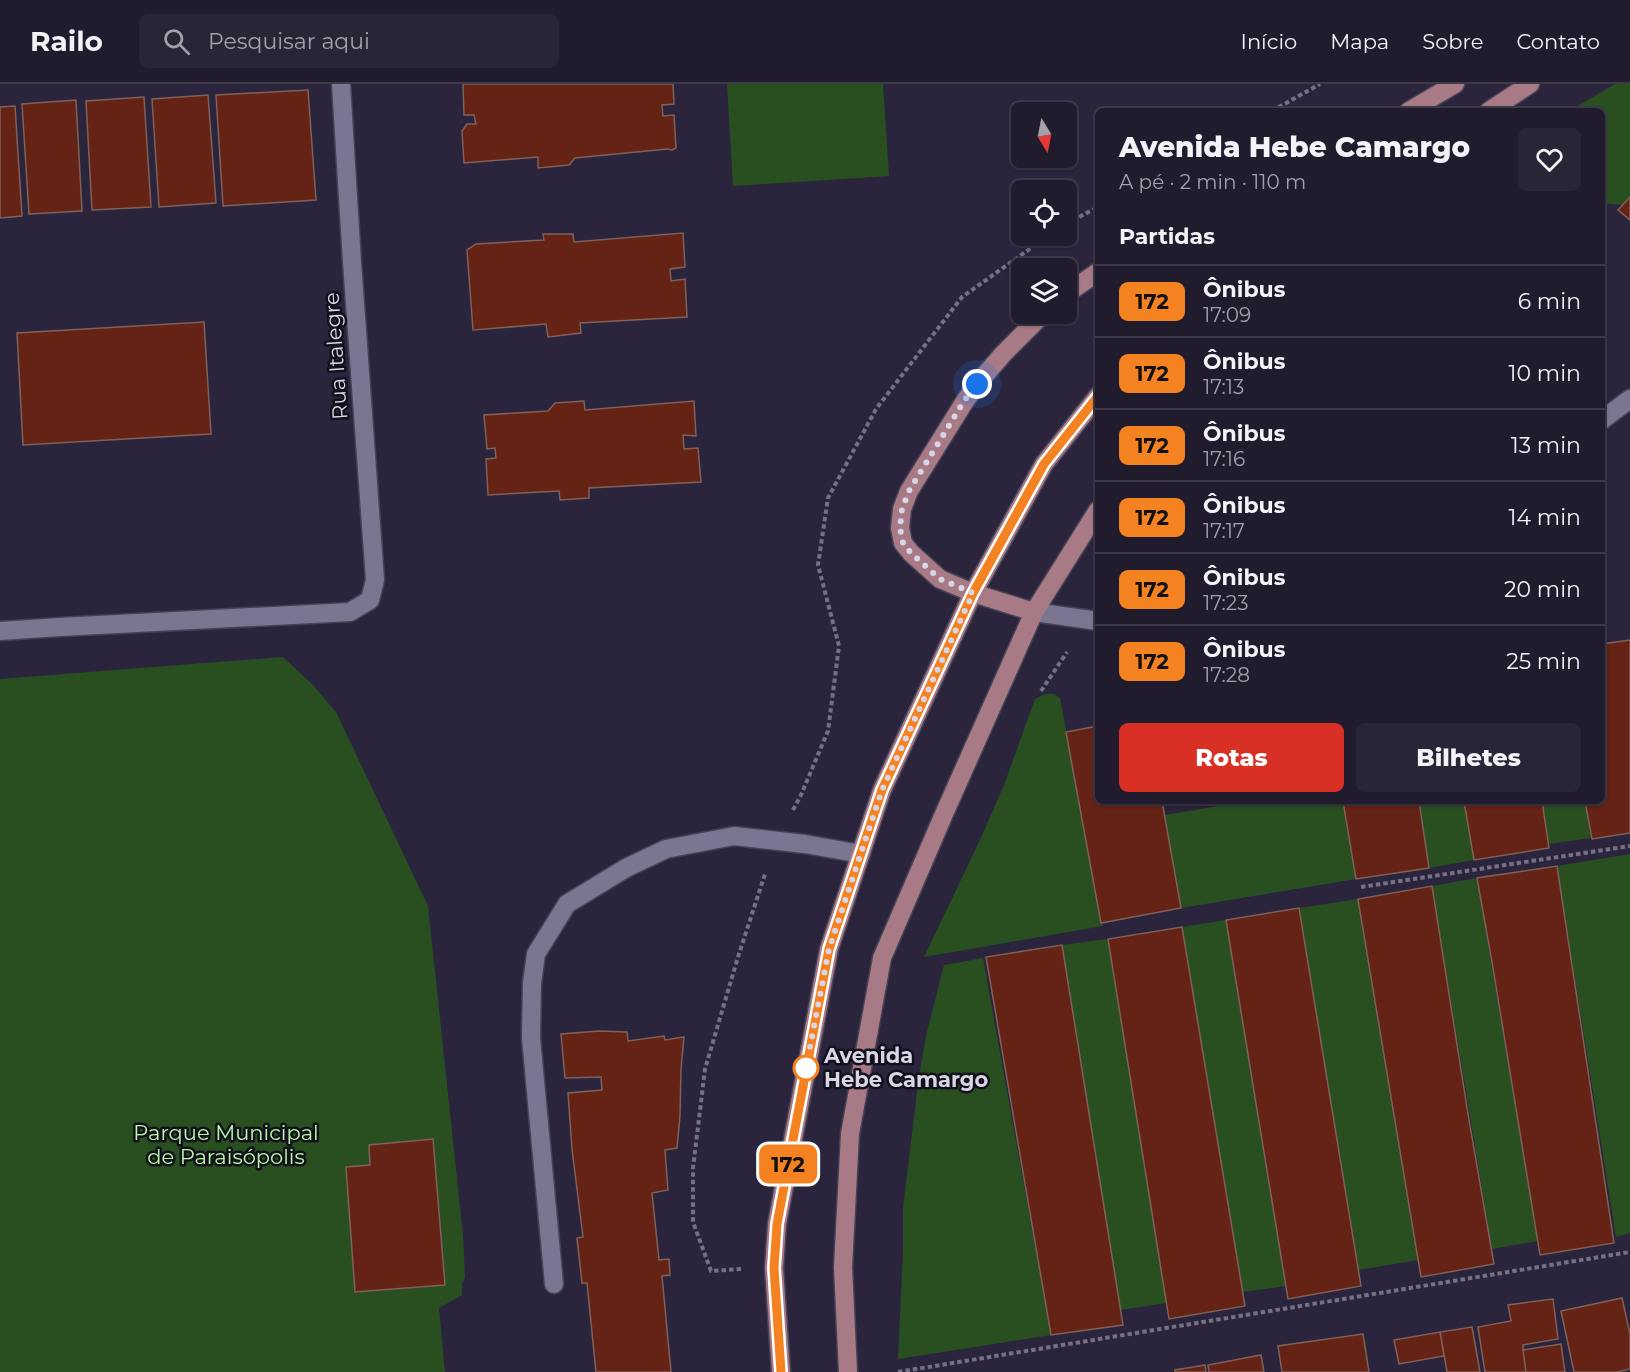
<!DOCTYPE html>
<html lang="pt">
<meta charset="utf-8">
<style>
body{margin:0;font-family:Montserrat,sans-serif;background:#282536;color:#f1f3f6;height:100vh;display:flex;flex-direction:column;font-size:22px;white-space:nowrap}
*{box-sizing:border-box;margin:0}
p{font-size:20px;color:#a2a1aa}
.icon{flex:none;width:33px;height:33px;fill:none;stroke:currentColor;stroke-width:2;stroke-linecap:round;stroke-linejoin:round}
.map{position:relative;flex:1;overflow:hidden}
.side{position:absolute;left:1095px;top:24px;width:510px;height:696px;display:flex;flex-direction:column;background:#201c2e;border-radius:9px;box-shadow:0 2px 4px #0004,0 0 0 2px #3d3a4a}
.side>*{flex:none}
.badge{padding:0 12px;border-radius:9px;font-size:21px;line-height:39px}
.needle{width:39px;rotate:170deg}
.fabs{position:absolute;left:1011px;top:18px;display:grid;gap:12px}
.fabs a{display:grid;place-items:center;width:66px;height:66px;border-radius:9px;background:#201c2e;box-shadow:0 2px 4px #0004,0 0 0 2px #3d3a4a;font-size:30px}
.you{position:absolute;width:30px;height:30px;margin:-15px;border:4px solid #fff;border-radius:50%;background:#1a73e8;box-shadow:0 0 0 9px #1a73e833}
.map>.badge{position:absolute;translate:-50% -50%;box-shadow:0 0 0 3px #fff}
h2{padding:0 24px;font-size:22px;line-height:54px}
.round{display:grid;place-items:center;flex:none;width:63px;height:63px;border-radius:9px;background:#282536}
.overview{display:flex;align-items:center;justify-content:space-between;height:102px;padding:0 24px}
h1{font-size:28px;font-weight:800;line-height:45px}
.primary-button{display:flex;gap:12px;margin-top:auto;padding:12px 24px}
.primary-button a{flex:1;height:69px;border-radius:9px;background:#d93025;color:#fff;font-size:24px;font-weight:800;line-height:69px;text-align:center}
.primary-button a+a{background:#282536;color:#f1f3f6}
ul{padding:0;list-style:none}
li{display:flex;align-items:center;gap:18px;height:72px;padding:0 24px;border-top:2px solid #3d3a4a}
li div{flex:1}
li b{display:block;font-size:22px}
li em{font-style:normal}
li .badge{min-width:66px;font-weight:700;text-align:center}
header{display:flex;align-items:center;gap:36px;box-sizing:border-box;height:84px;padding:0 30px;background:#201c2e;border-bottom:2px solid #3d3a4a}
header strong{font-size:28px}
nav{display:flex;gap:33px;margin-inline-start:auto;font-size:21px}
.search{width:420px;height:54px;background:#282536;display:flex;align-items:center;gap:15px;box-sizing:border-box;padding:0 21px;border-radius:9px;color:#a2a1aa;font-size:22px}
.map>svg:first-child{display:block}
.green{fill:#294f21}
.building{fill:#642314;stroke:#806159;stroke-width:1.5}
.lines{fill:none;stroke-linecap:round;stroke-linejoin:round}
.lane-casing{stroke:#464256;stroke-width:21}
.street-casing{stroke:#464256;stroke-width:21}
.primary-casing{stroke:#464256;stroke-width:21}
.path{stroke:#747085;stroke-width:4;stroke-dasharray:4.5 3;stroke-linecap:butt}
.lane{stroke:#7a7692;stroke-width:18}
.street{stroke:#7a7692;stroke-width:18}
.primary{stroke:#a87a85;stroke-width:18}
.line-casing{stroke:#fff;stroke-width:14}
.line{stroke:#f58220;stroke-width:9}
.walk{stroke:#d8d6e6;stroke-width:6;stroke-dasharray:0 10.8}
.stop-dot{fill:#fff;stroke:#f58220;stroke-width:3}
.labels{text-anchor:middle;stroke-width:5;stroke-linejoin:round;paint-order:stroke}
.street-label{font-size:21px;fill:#d8d6e6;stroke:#12101b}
.stop-label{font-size:21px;font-weight:bold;fill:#d8d6e6;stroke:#12101b;text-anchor:start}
.park-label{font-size:21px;fill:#b5f8a6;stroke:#12101b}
</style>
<header>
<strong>Railo</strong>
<div class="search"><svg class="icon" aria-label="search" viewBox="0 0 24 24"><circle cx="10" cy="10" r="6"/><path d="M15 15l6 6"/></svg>Pesquisar aqui</div>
<nav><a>Início</a><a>Mapa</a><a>Sobre</a><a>Contato</a></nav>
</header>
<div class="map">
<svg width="1630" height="1288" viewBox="0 0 1630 1288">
<rect width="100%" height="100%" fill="#2a253d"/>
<path class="green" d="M727 0H883L889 92 733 102Z
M1615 0H1630V113L1623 121 1602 119V27H1569Z
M283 573 313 601 336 628 428 822 463 1151 465 1194 462 1199V1211L439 1224 445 1288H0V595Z
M1045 610H1054L1060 614 1103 842 924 873 980 756 1004 701 1035 615Z
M1249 717H1343L1356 795 1181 824 1165 731Z
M1419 717H1464L1474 776 1429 784Z
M1541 717H1585L1591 754 1548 760Z
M1630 770V1149L1616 1153 1557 782Z
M1477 794 1538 1157 1492 1165 1432 802Z
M1358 815 1418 1176 1359 1186 1299 824Z
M1226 836 1286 1202 1242 1208 1182 843Z
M1108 855 1167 1219 1120 1226 1062 861Z
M983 874 1051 1251 898 1275 903 1168V1124L919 991 927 948 944 881Z"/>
<path class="building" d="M463 0H673L674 20 662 21 663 32 674 31 676 64 672 66 667 65 575 74 569 81 538 84V73L464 79 462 47 467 40H476L474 31H464Z
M308 6 316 116 223 122 216 11Z
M208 11 216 119 159 123 152 15Z
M144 13 151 123 92 126 86 17Z
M76 16 82 127 29 130 22 20Z
M15 22 22 132 0 134V23Z
M1630 113V136L1618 126Z
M683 149 685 183 670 185 671 197 685 195 687 233 580 239 581 249 548 253 546 240 473 246 467 166 476 160 544 156 543 150H573L574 158Z
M204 238 211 350 23 361 17 249Z
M584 317 585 326 694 317 696 352 683 351 684 365 698 364 701 398 589 404V414L560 416 559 407 488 411 486 375 496 374 495 364 487 365 484 331 548 327 555 319Z
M1630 556V749L1592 755 1585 717H1602V560Z
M1098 642V717H1162L1181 824 1101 839 1066 648Z
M1343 717H1419L1429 784 1356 795Z
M1464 717H1542L1549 764 1474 776Z
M1557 782 1614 1159 1540 1171 1492 878 1477 794Z
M1432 802 1468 1030 1494 1180 1421 1193 1358 815Z
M1299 824 1361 1202 1288 1215 1226 836Z
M1182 843 1245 1222 1169 1235 1108 855Z
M1062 861 1123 1241 1051 1251 986 873Z
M599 947 627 948 628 957 664 952 665 956 684 953 681 985 680 1032 677 1064 665 1066 668 1106 652 1109 659 1176 669 1175 670 1191 662 1192 671 1288H596L587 1199H582L577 1154 583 1153 572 1065 568 1009 602 1006 601 993 565 994 561 950Z
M433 1055 445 1201 355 1208 346 1083 370 1081 369 1061Z
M1622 1214 1630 1250V1285L1617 1288H1574L1561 1227Z
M1553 1215 1558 1255 1523 1261V1266L1526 1288H1485L1478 1243 1511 1237 1508 1221Z
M1472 1243 1480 1288H1447L1440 1248Z
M1440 1248 1444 1272 1399 1280 1394 1256Z
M1363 1250 1369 1288H1282L1278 1262Z
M1561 1260 1565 1288H1526L1523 1266Z
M1261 1271 1264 1288H1209L1208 1281Z
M1205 1281 1206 1288H1175V1286Z"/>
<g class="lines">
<g class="lane-casing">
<path id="lane" d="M554 1200 531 954 532 899 536 870 567 820 626 784 666 765 734 752 805 760 861 770"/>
</g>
<g class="street-casing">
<path id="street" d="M1602 336 1630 315
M1034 528 1098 537
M0 547 60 543 350 528 370 516 375 496 352 178 341 0"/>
</g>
<g class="primary-casing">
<path id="primary" d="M1409 27 1455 0
M1489 27 1530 0
M1066 210 1098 188
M1034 528 973 509 940 495 911 469 903 459 900 444 902 425 909 407 965 317 977 300 1004 269 1043 230
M781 1288 774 1184 777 1140 829 865 882 706 973 509 1044 380 1098 312
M848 1288 843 1183 850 1050 882 874 944 730 1034 528 1098 426"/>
</g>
<path class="path" d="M1272 27 1320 0
M1066 140 1098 123
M1041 607 1067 568
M793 726 801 711 828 647 839 562 818 481 828 414 876 325 962 213 1048 152
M1361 803 1630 762
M741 1185 711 1187 693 1138V1084L705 985 738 873 765 790
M898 1288 1630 1168"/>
<use href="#lane" class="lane"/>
<use href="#street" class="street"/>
<use href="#primary" class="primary"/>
</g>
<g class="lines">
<g class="line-casing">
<path id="line" d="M781 1288 774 1184 777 1140 829 865 882 706 973 509 1044 380 1098 312"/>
</g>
<use href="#line" class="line"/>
<path class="walk" d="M806 984 829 865 882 706 973 509 940 495 911 469 903 459 900 444 902 425 909 407 964 317 977 300"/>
</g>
<circle class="stop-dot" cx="806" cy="984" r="12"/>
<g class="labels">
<g class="street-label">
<text transform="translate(336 272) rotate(-94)" y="7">Rua Italegre</text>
</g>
<g class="stop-label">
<text x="824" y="979">Avenida<tspan x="824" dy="24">Hebe Camargo</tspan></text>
</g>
<g class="park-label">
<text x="226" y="1056">Parque Municipal<tspan x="226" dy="24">de Paraisópolis</tspan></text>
</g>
</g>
</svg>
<div class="fabs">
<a><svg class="needle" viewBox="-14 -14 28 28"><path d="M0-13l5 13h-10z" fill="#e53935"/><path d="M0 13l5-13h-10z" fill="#a2a1aa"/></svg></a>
<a><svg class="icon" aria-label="locate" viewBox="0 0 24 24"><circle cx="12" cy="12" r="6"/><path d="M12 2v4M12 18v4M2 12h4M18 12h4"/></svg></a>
<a><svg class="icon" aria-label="layers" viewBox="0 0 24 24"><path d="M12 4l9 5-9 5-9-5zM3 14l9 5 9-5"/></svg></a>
</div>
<div class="you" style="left:977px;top:300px"></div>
<b class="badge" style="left:788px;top:1080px;background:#f58220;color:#111">172</b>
<section class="side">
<div class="overview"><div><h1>Avenida Hebe Camargo</h1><p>A pé · 2 min · 110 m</p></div><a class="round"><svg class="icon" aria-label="heart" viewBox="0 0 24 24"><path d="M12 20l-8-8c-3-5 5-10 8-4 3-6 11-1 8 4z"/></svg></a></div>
<h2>Partidas</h2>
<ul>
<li><span class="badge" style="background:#f58220;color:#111">172</span><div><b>Ônibus</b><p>17:09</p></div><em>6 min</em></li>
<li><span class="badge" style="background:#f58220;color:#111">172</span><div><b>Ônibus</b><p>17:13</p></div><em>10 min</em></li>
<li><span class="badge" style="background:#f58220;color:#111">172</span><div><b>Ônibus</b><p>17:16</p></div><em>13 min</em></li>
<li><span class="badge" style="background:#f58220;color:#111">172</span><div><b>Ônibus</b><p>17:17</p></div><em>14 min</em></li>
<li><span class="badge" style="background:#f58220;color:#111">172</span><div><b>Ônibus</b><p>17:23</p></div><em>20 min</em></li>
<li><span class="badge" style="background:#f58220;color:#111">172</span><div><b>Ônibus</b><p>17:28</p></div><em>25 min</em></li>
</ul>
<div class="primary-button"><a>Rotas</a><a>Bilhetes</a></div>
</section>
</div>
